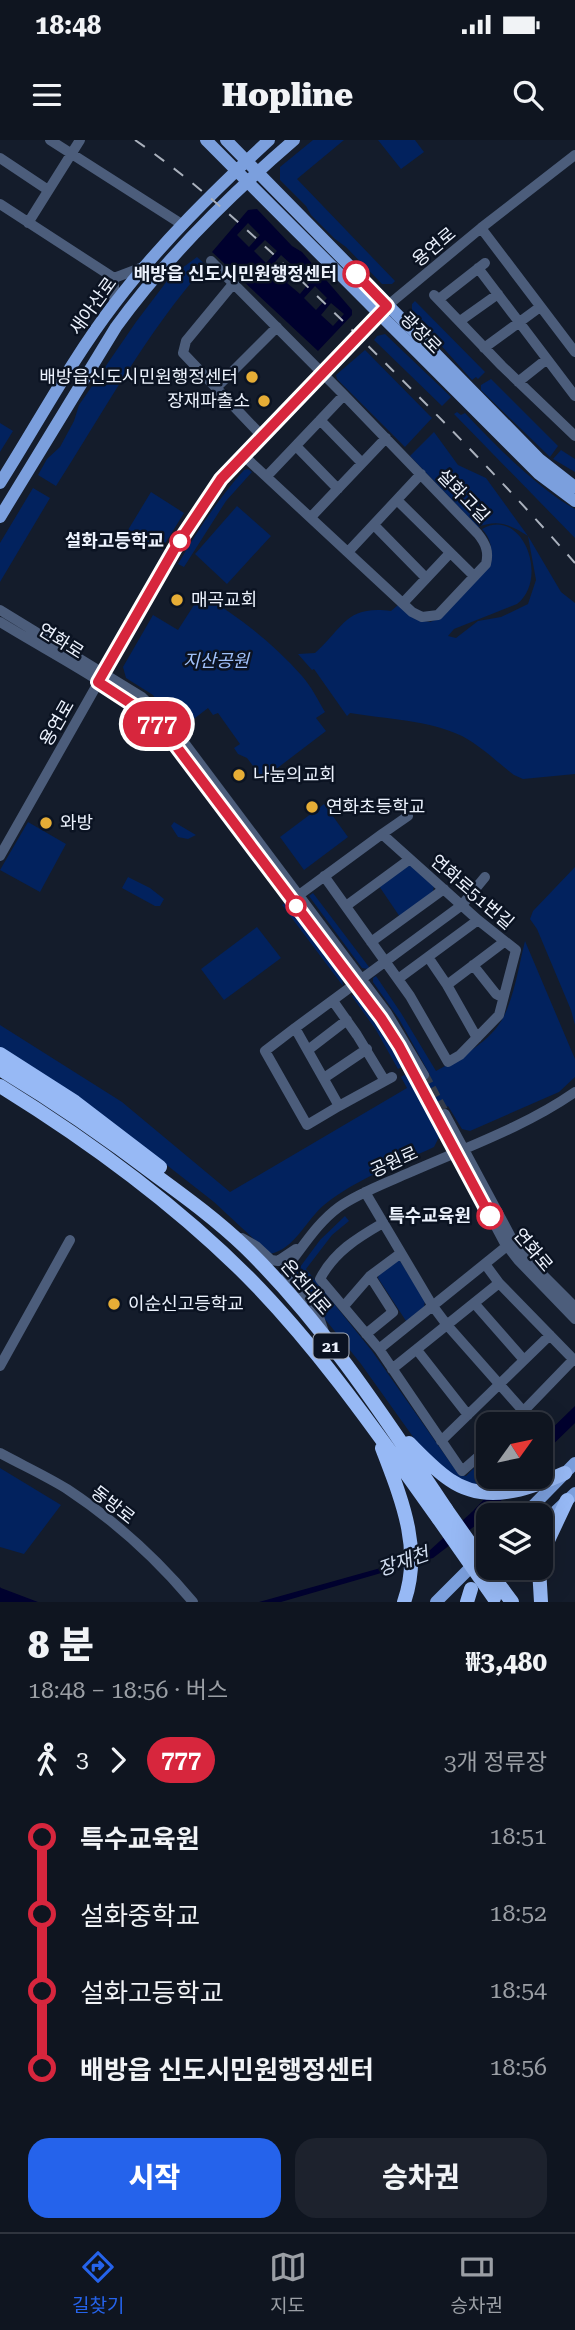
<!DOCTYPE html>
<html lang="ko">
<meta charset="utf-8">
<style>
body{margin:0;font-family:"Roboto Serif","Noto Sans KR",serif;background:#1d222d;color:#f1f3f6;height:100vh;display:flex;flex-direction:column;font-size:26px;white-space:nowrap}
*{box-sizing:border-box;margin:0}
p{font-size:23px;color:#9b9fa5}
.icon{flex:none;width:38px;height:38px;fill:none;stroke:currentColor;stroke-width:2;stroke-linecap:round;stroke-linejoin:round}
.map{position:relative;height:1462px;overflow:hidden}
.details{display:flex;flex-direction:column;background:#0f1520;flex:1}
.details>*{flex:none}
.badge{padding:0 14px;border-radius:23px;font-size:24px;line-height:46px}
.needle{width:46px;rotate:57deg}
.tools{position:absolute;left:476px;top:1272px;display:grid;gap:14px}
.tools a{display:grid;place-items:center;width:77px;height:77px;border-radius:14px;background:#0f1520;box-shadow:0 7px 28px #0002,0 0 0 2px #2f343e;font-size:35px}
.map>.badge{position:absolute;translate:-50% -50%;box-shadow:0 0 0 4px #fff}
.legs{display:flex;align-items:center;gap:10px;height:77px;padding:0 28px;font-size:23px}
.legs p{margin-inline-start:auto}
.summary{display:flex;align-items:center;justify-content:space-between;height:119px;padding:0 28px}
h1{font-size:38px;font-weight:800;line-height:52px}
.cta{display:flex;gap:14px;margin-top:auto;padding:14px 28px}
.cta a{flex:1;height:80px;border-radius:21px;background:#2563eb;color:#fff;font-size:28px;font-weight:800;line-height:80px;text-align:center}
.cta a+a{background:#1d222d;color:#f1f3f6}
ul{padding:0 28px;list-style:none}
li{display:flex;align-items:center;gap:24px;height:77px;font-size:26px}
li i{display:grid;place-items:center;width:10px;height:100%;margin:0 9px;background:currentColor}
li i::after{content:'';width:18px;height:18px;margin:-9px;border:5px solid;border-radius:50%;background:#0f1520}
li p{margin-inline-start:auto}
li:first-child i{background:linear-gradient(#0000 50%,currentColor 0)}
li:last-child i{background:linear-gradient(currentColor 50%,#0000 0)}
.status{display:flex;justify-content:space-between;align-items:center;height:49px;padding:0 35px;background:#0f1520;direction:ltr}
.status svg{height:19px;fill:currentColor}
header{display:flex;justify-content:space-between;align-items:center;height:91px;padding:0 28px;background:#0f1520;font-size:32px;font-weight:800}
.tab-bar{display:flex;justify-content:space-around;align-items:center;height:98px;border-top:2px solid #2f343e;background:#0f1520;font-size:19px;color:#9b9fa5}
.tab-bar a{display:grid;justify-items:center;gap:4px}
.tab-bar .active{color:#2563eb}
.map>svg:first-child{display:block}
.green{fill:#02225e}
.water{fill:#00012e;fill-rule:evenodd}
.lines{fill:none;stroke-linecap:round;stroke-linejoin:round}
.minor-tunnel{stroke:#343c4a;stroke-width:10;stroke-dasharray:10 5;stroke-linecap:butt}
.minor{stroke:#4c5d7b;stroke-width:10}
.major{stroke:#7b9fdd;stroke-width:12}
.highway{stroke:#97b9f5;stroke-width:14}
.rail{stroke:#aab1bd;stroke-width:2;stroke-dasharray:12 12;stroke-linecap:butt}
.highway-bridge{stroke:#97b9f5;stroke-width:14}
.line-1-casing{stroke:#fff;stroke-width:16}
.line-1{stroke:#d7263d;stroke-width:10}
.stop-1-dot{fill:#fff;stroke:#d7263d;stroke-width:3.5}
.poi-dot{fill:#e6ad36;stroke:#0b1322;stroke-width:2.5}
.labels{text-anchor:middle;stroke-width:5;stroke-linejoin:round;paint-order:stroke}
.shield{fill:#0b1322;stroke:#a8afbb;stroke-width:2}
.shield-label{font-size:16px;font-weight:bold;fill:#ecf2fd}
.street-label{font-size:18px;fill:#ecf2fd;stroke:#0b1322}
.stop-label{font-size:18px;font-weight:bold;fill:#ecf2fd;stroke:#0b1322;text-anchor:end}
.poi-label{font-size:18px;fill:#ecf2fd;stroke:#0b1322;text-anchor:start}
.park-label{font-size:18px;font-style:italic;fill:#a0c1fa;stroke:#0b1322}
.water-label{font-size:19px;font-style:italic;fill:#d1ddf0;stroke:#0b1322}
</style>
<div class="status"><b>18:48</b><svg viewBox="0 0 49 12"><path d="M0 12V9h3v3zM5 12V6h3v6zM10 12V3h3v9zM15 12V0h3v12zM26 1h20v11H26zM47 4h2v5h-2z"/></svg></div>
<header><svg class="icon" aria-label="menu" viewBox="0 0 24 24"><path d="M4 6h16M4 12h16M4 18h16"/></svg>Hopline<svg class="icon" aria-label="search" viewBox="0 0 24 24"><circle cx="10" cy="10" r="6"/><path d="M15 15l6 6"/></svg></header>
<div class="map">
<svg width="575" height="1462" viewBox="0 0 575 1462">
<rect width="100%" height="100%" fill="#141c2b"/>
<path class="green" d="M313 0H344L297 39 395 141 392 144H382L346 107 335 99 311 75 306 66 280 40V27Z
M378 0H415L424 12 401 29Z
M197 117 206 125C147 192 104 271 56 346L38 335 47 319 60 307 74 281 79 265 136 182 170 137Z
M415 161 485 232 478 239 476 237 472 240 412 173V164Z
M385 194 451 257 442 266 374 200 377 196Z
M365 210 432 278 405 307 337 239 336 235Z
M491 239 558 306 550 317 481 250V245Z
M457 272 461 275 465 273C494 304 538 349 575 369V398L454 274Z
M0 283 13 291 0 312Z
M434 292 458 325 486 338 528 396 561 452 575 463V634L523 639 514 635C497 622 481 606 462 596 429 580 386 579 350 573L347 576 314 529 312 530 298 514 315 513C344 487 346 465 391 471L398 465 415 479 430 482 441 478 491 425C492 411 492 399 482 389 522 366 550 438 517 464L454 489 448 496 456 498 478 481 501 477 528 464 536 440 528 396C510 385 499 379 478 387L410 316Z
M561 310 575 319V332L553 319Z
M248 329 252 332 226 361 184 427 178 424C198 390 218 359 244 330Z
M33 348 50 358 0 442V403Z
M151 352 184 373 161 410 128 390Z
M237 366 271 396 227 444 195 414Z
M201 454C238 476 273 503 302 536 311 546 318 560 325 572L316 578 326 591 263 639 247 618 238 614 234 608 240 604 218 573 213 575 208 568 182 588 161 567 153 555 126 538 123 527 153 475 178 490Z
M324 664 348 697 304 730 280 697Z
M28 682 66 704 40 752 0 730Z
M174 682 196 695 188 699 178 697 171 686Z
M408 725 412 726 434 745 433 752 400 777 379 746Z
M575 727V885L571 870 537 789 530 779 533 771Z
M128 737 150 748 164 759 160 766H155L122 748Z
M313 753 369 827 368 829 362 828 309 756Z
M285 763 342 838 343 846 282 765Z
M257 787 281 818 224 860 201 829Z
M525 801 575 919V937L559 952 470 991 462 989 448 966 430 979 439 997 434 1007C398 1024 356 1039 324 1065 306 1080 295 1109 270 1114L214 1062 136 1001 0 908V885L122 962 230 1052 407 948 401 937 406 934 412 945 430 935 399 879 373 842V838L376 836 401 873 436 931C460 918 492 901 504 876 515 853 519 825 525 801Z
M351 855 358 857 379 887 402 927 398 929 376 890Z
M345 1076 349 1081 332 1095 306 1129 372 1211 459 1335 466 1336 474 1328 485 1339 477 1346 453 1337 416 1301 361 1224 292 1138 320 1100Z
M397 1121H400L425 1161 424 1167 406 1181 378 1138 379 1132Z
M0 1328 61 1365 24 1414 0 1407Z"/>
<path class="water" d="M257 69 292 106 302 112 352 170V175L318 211 212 112 248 70ZM248 83 260 95 249 107 237 95ZM265 100 277 111 266 123 254 111ZM281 115 293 126 283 138 271 127ZM298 131 310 142 300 154 287 143ZM315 146 327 158 316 170 304 158ZM331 163 344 174 333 186 321 175Z
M575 1266V1283L541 1316V1299Z
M505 1337H521L494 1369 476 1385 433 1418 281 1462H259L402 1422 429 1411 473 1371Z
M0 1447 1 1448 38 1462H0Z"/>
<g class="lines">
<path class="minor-tunnel" d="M424 935 445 974
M417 940 438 978"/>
<path class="minor" d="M50 0 183 85
M0 18 48 50
M0 64 114 138
M28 83 80 0
M481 88 575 212
M211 121 344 255 478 394C486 404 489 412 486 424L438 475 422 477 412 472 243 315
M478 128 575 256
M114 138 143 127
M114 138V164
M233 144 186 201 183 213 262 296
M434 155 502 226 575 296
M439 159 485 123
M460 181 498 154
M484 208 540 167
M518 242 547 219
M216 248 277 187
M320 280 362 323
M296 306 338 349
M267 336 344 255
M397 360 474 436
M311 377 386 298
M374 385 426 438
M348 412 421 334
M403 463 450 413
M0 470 142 557 171 585 387 873 424 935
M0 482C55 516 117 546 164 590L381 878 417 940
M382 694 408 676
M0 716 166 423 221 339 387 166 481 88 575 15
M299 755 382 694 478 780 516 810 499 875 460 915 448 922 410 856 324 736
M346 766 410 719
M371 802 444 749
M428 817 447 845 477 898
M473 825 496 854 502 857
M398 839 478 780
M447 845 504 802
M333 861 357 895 385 941
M295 888 265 911 307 985 339 966
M308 910 347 880
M392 937 339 966 295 888 462 765 485 737
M324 938 367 909
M445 974 511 1097 527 1119 575 1167
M438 978 504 1102 518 1120 575 1179
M365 1052 432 1165 447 1185 524 1272
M383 1083C357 1098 334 1112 320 1139L379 1209 462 1331 488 1308
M242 1098 256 1106 271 1120 278 1121 296 1109
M485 1124 499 1143 575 1221
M474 1163 524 1220
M344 1166 370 1136 401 1113
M324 1192 318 1174 287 1138 286 1128C303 1107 317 1083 339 1067 359 1053 384 1044 406 1034 462 1009 525 987 575 952
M366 1194 393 1172 370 1136
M379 1209 507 1106
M417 1210 468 1275
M0 1226 70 1100
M392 1229 499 1143
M511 1284 573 1220
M441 1301 550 1195
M0 1313C22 1325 46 1336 67 1349 114 1380 157 1419 193 1462"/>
<path class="major" d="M206 0 539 334 575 361
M226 0 539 319 575 347
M0 343C38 283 72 219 115 163 160 104 215 50 269 0
M0 377 116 187C166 118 230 55 294 0
M523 1376 575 1323
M541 1385 575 1353
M436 1462 488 1410"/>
<path class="highway" d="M0 914 75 962 160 1027
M0 929C55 962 107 998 158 1037 188 1059 218 1081 245 1107 324 1184 385 1278 446 1369
M0 946C89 1001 174 1063 248 1137 320 1210 378 1294 438 1378
M409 1303C422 1316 435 1330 450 1340 486 1365 529 1349 565 1333
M382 1308C401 1358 423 1409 404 1462
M541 1421 544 1409 567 1360
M539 1428 541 1462
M503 1450 512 1462
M467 1462 471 1449"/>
<path class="rail" d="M135 0C213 54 280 120 347 185 425 262 503 341 575 423"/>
<path class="highway-bridge" d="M446 1369 503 1450
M438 1378 494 1458"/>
</g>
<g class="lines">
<g class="line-1-casing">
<path id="line-1" d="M356 134 387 166 221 339 175 408 98 542 144 572 164 590 381 878 399 906 490 1076"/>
</g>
<use href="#line-1" class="line-1"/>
</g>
<g class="stop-1-dot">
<circle cx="356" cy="134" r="12"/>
<circle cx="180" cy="401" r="9"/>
<circle cx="296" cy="766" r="9"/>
<circle cx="490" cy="1076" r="12"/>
</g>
<g class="poi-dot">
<circle cx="252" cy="237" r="7"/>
<circle cx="264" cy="261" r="7"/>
<circle cx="177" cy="460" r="7"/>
<circle cx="239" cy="635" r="7"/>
<circle cx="312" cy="667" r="7"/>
<circle cx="46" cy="683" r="7"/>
<circle cx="114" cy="1164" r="7"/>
</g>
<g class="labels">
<rect class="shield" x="313.5" y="1193.5" width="35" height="25" rx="5"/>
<g class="shield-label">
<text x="331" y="1212">21</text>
</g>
<g class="street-label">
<text transform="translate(434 107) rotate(-40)" y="6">용연로</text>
<text transform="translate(93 166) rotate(-54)" y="6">새아산로</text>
<text transform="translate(421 193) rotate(45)" y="6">광장로</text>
<text transform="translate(463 356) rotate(46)" y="6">설화고길</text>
<text transform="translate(61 501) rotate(32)" y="6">연화로</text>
<text transform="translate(57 583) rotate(-60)" y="6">용연로</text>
<text transform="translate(472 752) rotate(41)" y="6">연화로51번길</text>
<text transform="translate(394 1022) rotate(-24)" y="6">공원로</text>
<text transform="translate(533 1110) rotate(50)" y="6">연화로</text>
<text transform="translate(306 1147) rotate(49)" y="6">온천대로</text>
<text transform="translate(113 1365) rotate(38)" y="6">동방로</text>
</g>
<g class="stop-label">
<text x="337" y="140">배방읍 신도시민원행정센터</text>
<text x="164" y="407">설화고등학교</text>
<text x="471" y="1082">특수교육원</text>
</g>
<g class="poi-label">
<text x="238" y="243" text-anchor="end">배방읍신도시민원행정센터</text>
<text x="250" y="267" text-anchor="end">장재파출소</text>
<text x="191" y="466">매곡교회</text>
<text x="253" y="641">나눔의교회</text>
<text x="326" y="673">연화초등학교</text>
<text x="60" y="689">와방</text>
<text x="128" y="1170">이순신고등학교</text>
</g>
<g class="park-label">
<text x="216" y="527">지산공원</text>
</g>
<g class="water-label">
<text transform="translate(403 1421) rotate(-19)" y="7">장재천</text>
</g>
</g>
</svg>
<div class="tools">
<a><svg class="needle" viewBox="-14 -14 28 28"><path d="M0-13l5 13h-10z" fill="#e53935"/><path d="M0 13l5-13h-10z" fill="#9b9fa5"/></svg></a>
<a><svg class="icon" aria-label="layers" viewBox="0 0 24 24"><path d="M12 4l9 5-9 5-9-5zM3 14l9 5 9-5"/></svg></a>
</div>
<b class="badge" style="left:157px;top:584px;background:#d7263d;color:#fff">777</b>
</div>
<section class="details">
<div class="summary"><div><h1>8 분</h1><p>18:48 – 18:56 · 버스</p></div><b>₩3,480</b></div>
<div class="legs"><svg class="icon" aria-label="walk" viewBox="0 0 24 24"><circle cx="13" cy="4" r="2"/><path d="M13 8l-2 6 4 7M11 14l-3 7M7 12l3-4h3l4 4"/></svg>3<svg class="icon" aria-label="forward" viewBox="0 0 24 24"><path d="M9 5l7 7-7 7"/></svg><b class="badge" style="background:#d7263d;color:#fff">777</b><p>3개 정류장</p></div>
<ul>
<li><i style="color:#d7263d"></i><b>특수교육원</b><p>18:51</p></li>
<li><i style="color:#d7263d"></i><span>설화중학교</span><p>18:52</p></li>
<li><i style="color:#d7263d"></i><span>설화고등학교</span><p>18:54</p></li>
<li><i style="color:#d7263d"></i><b>배방읍 신도시민원행정센터</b><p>18:56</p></li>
</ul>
<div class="cta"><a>시작</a><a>승차권</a></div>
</section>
<nav class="tab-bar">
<a class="active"><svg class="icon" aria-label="directions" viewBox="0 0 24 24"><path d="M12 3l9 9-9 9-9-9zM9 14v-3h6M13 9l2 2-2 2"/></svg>길찾기</a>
<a><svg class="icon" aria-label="map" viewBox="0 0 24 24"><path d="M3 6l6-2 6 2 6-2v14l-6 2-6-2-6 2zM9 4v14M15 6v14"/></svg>지도</a>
<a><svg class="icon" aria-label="tickets" viewBox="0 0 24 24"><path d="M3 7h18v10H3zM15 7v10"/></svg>승차권</a>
</nav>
